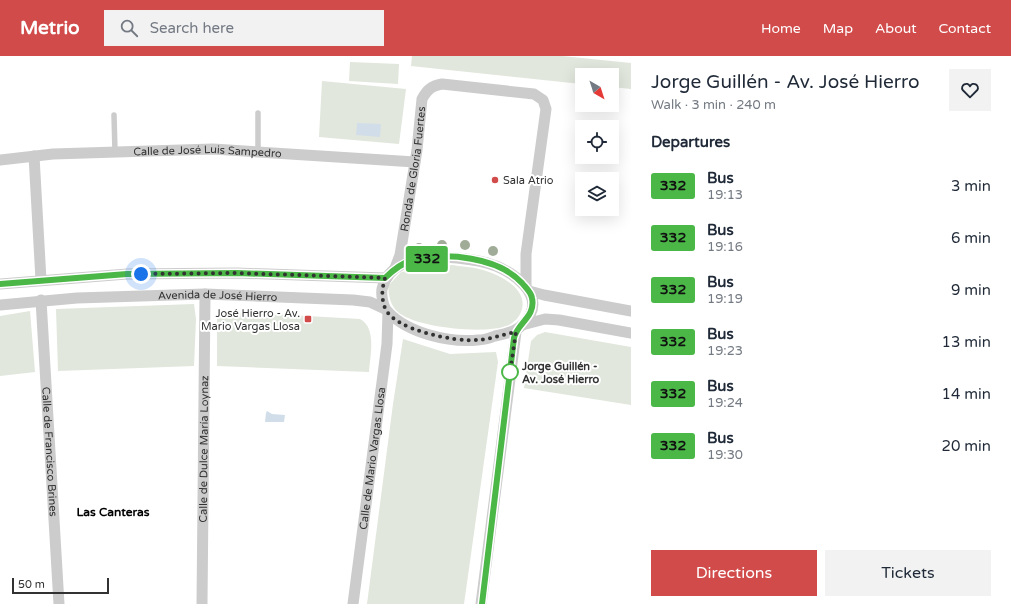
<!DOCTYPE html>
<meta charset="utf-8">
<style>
body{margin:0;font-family:"Varela Round",sans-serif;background:#f2f2f3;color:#1f2937;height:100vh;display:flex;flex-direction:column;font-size:15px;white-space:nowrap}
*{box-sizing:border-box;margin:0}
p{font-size:13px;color:#747a83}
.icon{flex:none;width:22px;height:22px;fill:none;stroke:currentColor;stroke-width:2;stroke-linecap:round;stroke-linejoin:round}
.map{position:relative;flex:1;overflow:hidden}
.details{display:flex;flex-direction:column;background:#fff;width:380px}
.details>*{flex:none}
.badge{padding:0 8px;border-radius:3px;font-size:14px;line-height:26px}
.needle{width:26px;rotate:141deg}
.buttons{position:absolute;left:575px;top:12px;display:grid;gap:8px}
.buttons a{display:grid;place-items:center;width:44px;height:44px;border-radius:0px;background:#fff;box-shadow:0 4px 16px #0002;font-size:20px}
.scale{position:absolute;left:12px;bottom:10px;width:97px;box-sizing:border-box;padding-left:4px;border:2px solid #323232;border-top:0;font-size:11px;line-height:14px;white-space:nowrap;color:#323232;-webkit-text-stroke:3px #fff;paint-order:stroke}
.you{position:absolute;width:20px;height:20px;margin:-10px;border:3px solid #fff;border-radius:50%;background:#1a73e8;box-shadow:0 0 0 6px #1a73e833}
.map>.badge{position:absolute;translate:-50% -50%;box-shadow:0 0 0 2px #fff}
h2{padding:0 20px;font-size:15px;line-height:36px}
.round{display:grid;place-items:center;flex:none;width:42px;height:42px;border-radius:0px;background:#f2f2f3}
.overview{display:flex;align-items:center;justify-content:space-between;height:68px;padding:0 20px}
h1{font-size:19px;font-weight:600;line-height:30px}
.action{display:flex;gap:8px;margin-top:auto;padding:8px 20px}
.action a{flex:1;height:46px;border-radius:0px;background:#d14b4b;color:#fff;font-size:16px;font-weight:600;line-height:46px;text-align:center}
.action a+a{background:#f2f2f3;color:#1f2937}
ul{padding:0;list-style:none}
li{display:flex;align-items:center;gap:12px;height:52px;padding:0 20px}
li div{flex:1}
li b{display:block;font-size:15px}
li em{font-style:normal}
li .badge{min-width:44px;font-weight:700;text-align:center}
header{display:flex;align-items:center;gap:24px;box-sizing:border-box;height:56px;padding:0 20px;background:#d14b4b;color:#fff}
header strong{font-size:19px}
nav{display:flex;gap:22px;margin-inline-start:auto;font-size:14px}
.search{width:280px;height:36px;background:#f2f2f3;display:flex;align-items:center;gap:10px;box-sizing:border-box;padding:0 14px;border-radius:0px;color:#747a83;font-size:15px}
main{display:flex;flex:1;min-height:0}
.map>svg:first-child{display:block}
.green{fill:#e1e7dc}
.water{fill:#d1dee9}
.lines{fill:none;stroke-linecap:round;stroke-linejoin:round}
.service{stroke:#ccc;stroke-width:5.5}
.minor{stroke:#ccc;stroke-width:11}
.tree{fill:#a0ac98}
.line-casing{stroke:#fff;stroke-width:9}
.line{stroke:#4ab747;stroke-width:6}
.walk{stroke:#323232;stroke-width:4;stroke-dasharray:0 7.2}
.poi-dot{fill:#d14b4b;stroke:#fff;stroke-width:1.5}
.stop-dot{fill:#fff;stroke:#4ab747;stroke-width:2}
.labels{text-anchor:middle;stroke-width:4;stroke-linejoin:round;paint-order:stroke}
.street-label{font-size:11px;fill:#323232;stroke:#fff}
.poi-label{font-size:11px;fill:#323232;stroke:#fff;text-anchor:start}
.stop-label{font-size:11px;font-weight:bold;fill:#323232;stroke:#fff;text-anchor:start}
.neighbourhood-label{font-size:12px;font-weight:bold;fill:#000;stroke:#fff}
</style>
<header>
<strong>Metrio</strong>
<div class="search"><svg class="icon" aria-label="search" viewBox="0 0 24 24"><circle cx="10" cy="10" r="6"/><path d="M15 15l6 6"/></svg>Search here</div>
<nav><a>Home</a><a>Map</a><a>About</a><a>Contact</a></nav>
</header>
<main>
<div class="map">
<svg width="631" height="548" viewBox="0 0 631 548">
<rect width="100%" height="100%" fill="#fff"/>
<path class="green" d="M412 0H562L631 7V33L612 31V19H582V28L562 26 411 10Z
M350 6 399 8 398 28 349 25Z
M322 25 406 33 399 88 319 81Z
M453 209C463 211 476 211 486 215 502 220 527 233 522 253 520 260 516 265 509 269 487 279 419 272 399 257 390 250 389 240 388 230L401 216 427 211Z
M194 248 196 263 194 310 58 315 56 253Z
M30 255 35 316 0 320V260Z
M217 255 360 263C377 272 370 300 369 316L217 310Z
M545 276 631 291V349L524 332 531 285 537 279Z
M403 283 450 298 496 296 498 306 464 548H367L393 348Z"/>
<path class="water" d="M357 67 381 68 380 81 356 79Z
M267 355 272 358 285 359 284 366H265L266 357Z"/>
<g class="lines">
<path class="service" d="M114 59 115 96
M258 96V57"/>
<g class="minor">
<path d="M34 100 41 224"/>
<path id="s1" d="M0 104 53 98 213 93 415 106"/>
<path d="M444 201C474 203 503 206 524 229 532 238 536 248 530 259 522 274 510 277 495 280 490 282 483 284 478 284 449 287 408 277 388 256 383 251 381 239 382 233 390 203 418 204 444 201Z"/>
<path id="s2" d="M395 212 400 199 417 94 422 43C427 34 431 30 442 28L534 38 543 44 546 53 526 198V231"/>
<path d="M0 228 127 218 237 217 385 222"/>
<path d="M529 235 544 239 631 255"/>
<path id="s3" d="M41 244 59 548"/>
<path id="s4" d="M0 249 77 242 205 238 353 244 370 246 385 253"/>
<path d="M522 269 545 263 559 264 631 277"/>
<path id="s5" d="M202 548 205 238"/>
<path id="s6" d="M353 548 387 288 388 256"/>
<path d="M481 548 516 276"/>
</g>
</g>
<g class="tree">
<circle cx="442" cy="189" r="5"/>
<circle cx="465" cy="189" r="5"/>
<circle cx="419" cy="192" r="5"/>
<circle cx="493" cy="195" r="5"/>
</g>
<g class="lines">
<g class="line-casing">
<path id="line" d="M0 228 127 218 237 217 385 222C393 214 402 207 413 204 447 196 498 201 522 227 526 232 531 236 532 242 536 261 517 267 514 282L482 548"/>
</g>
<use href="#line" class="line"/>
<path class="walk" d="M141 218 237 217 385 222C382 233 381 241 385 252 394 274 455 286 477 284 489 284 503 278 516 276L510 316"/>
</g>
<g class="poi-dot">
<circle cx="495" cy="124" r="4"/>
<rect x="304" y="259" width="8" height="8" rx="2"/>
</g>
<circle class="stop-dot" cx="510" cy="316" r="8"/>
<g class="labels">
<g class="street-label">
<text dy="4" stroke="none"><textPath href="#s1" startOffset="208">Calle de José Luis Sampedro</textPath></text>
<text dy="4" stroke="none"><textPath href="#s2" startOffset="101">Ronda de Gloria Fuertes</textPath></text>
<text dy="4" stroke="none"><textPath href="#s4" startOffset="218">Avenida de José Hierro</textPath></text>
<text dy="4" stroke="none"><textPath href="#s5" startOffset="155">Calle de Dulce María Loynaz</textPath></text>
<text dy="4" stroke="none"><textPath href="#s3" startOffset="152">Calle de Francisco Brines</textPath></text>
<text dy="4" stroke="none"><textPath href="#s6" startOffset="147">Calle de Mario Vargas Llosa</textPath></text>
</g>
<g class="poi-label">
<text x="503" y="128">Sala Atrio</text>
<text x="300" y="261" text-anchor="end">José Hierro - Av.<tspan x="300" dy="13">Mario Vargas Llosa</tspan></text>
</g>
<g class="stop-label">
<text x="522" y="314">Jorge Guillén -<tspan x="522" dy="13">Av. José Hierro</tspan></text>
</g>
<g class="neighbourhood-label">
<text x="113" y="460">Las Canteras</text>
</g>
</g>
</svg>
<div class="buttons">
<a><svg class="needle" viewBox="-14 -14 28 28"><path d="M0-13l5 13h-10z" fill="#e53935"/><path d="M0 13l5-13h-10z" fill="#747a83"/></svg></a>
<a><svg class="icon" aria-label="locate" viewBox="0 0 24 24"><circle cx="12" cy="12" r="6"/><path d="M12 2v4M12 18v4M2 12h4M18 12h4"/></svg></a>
<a><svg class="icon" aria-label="layers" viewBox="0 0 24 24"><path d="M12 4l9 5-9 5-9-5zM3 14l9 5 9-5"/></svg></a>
</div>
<div class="scale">50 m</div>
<div class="you" style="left:141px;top:218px"></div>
<b class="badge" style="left:427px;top:203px;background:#4ab747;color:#111">332</b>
</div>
<section class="details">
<div class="overview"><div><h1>Jorge Guillén - Av. José Hierro</h1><p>Walk · 3 min · 240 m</p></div><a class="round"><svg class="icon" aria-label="heart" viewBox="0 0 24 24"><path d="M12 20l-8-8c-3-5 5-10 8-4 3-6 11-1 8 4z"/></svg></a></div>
<h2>Departures</h2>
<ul>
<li><span class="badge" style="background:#4ab747;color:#111">332</span><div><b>Bus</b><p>19:13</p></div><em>3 min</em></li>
<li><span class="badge" style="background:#4ab747;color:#111">332</span><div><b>Bus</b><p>19:16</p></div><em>6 min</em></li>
<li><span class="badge" style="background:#4ab747;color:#111">332</span><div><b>Bus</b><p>19:19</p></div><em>9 min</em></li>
<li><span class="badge" style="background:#4ab747;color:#111">332</span><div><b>Bus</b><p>19:23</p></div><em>13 min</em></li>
<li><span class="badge" style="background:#4ab747;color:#111">332</span><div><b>Bus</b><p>19:24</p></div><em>14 min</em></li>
<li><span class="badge" style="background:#4ab747;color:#111">332</span><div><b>Bus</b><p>19:30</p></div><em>20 min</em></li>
</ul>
<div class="action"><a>Directions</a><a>Tickets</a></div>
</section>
</main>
